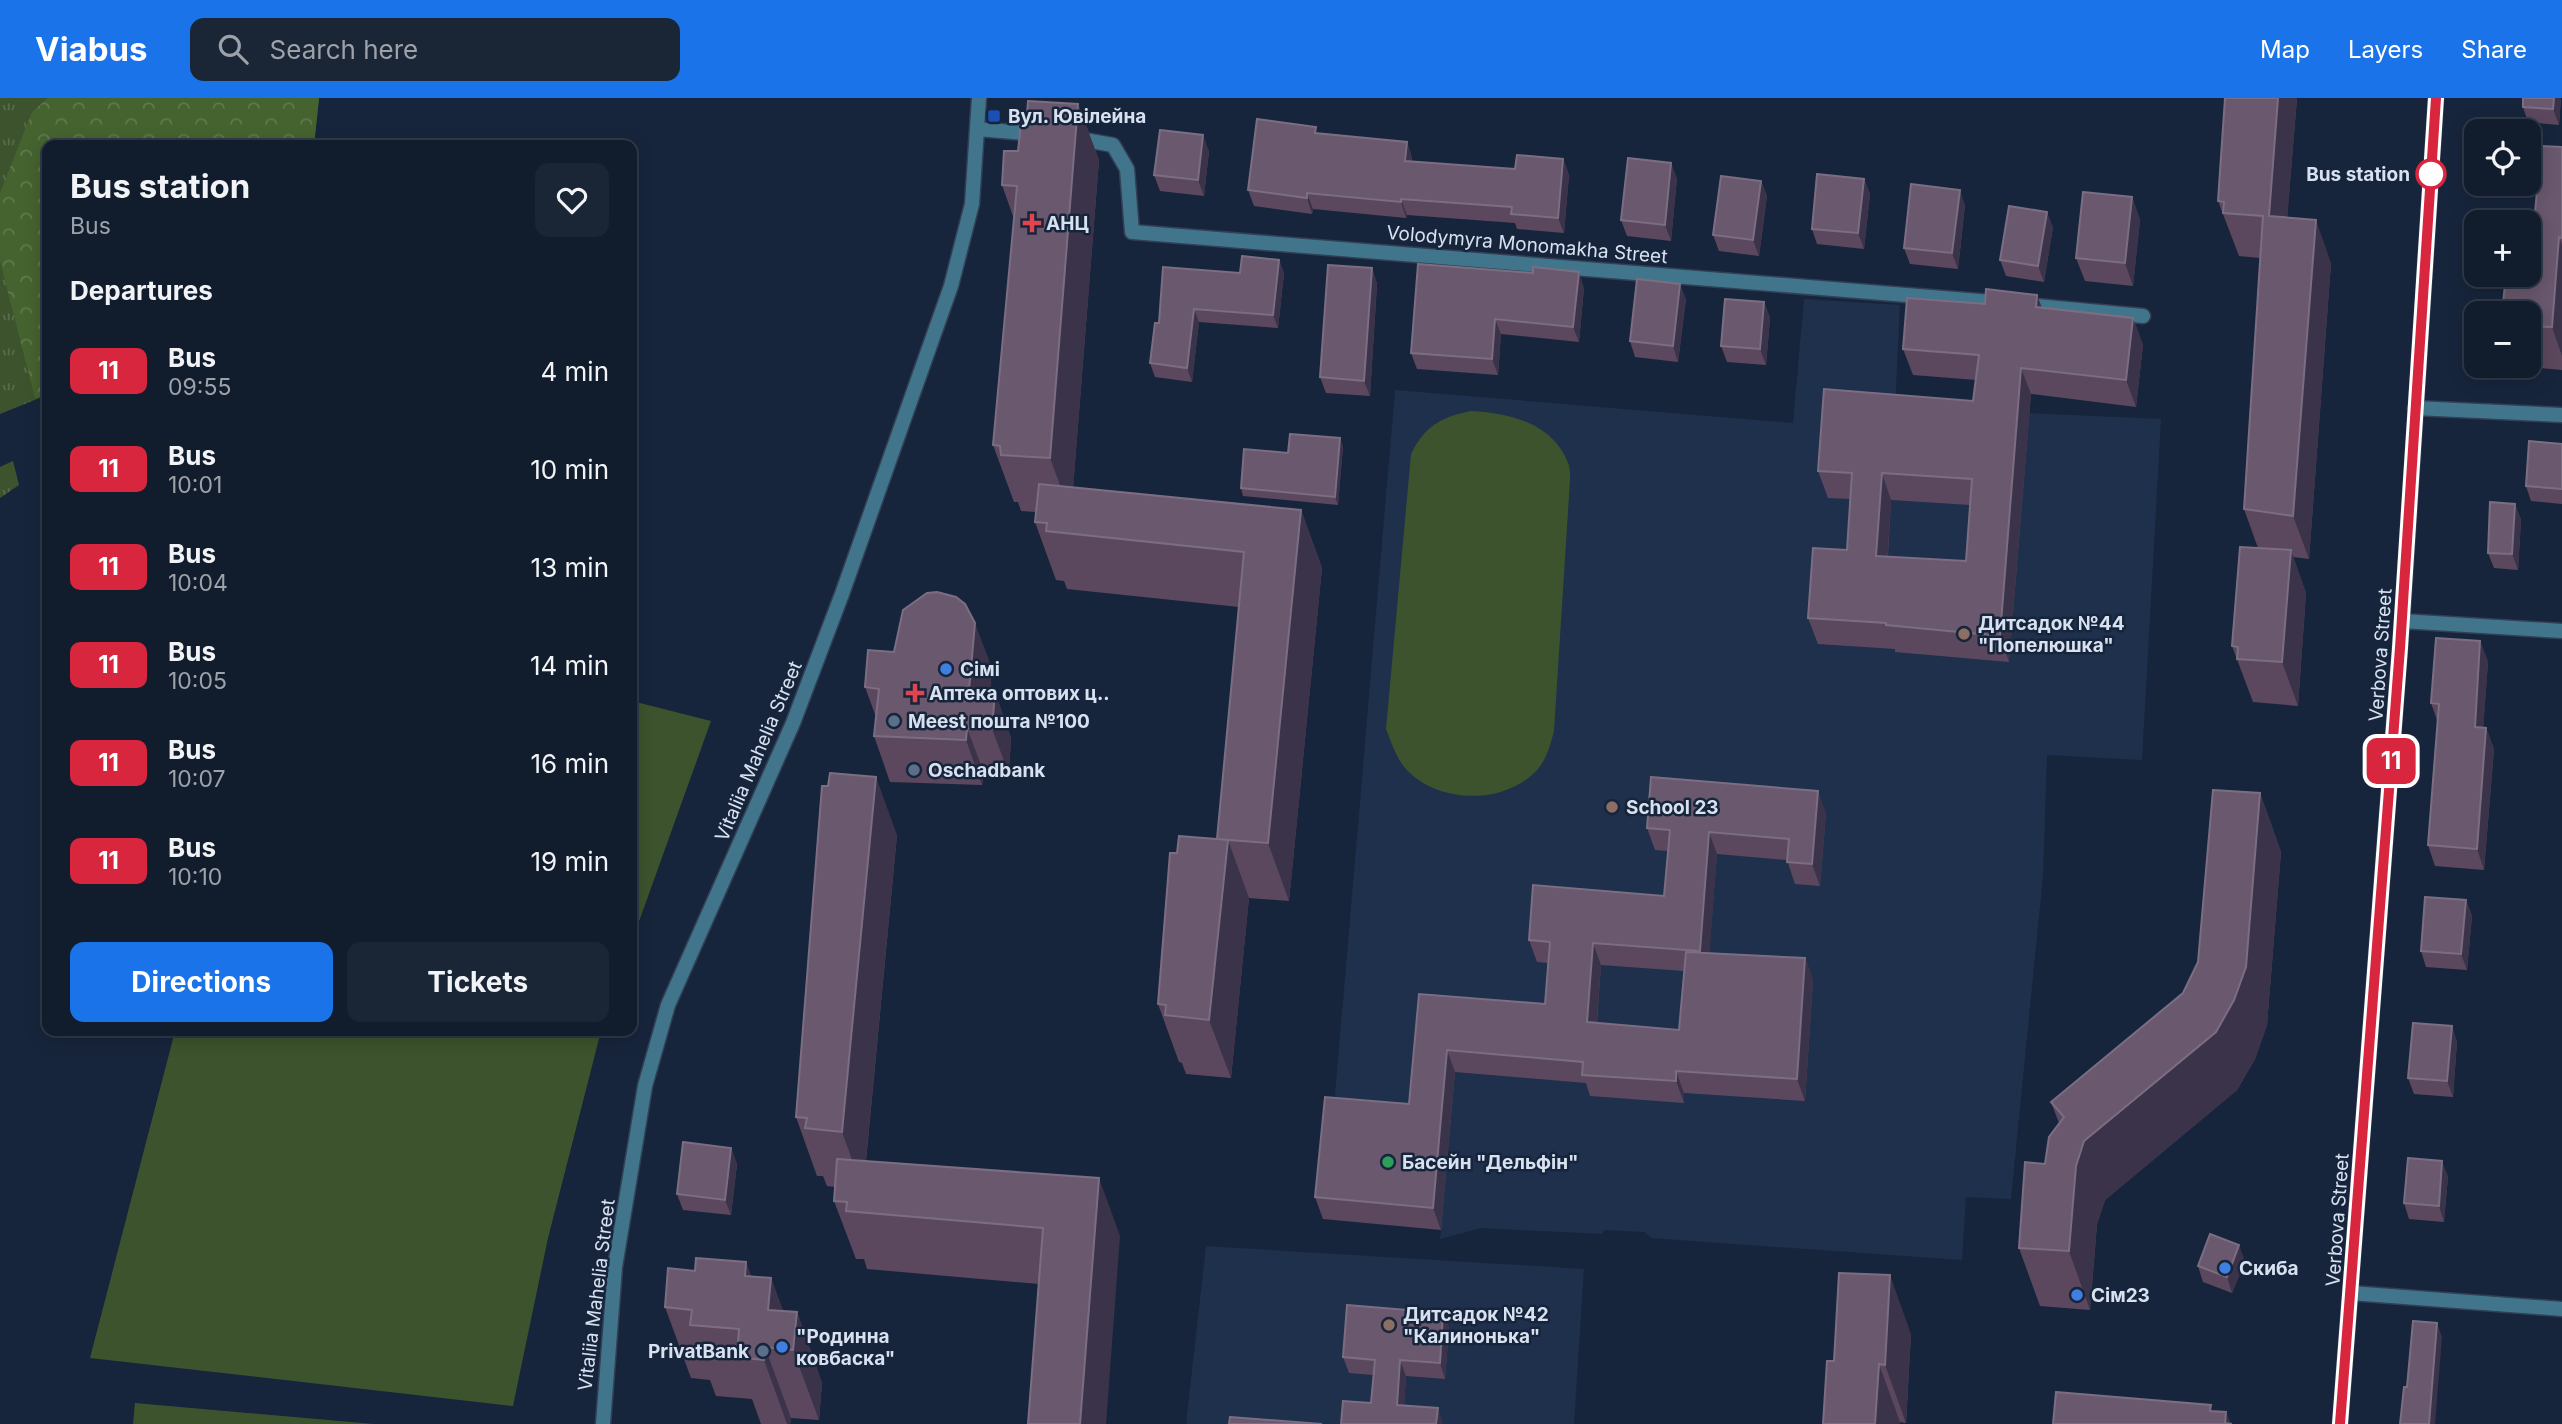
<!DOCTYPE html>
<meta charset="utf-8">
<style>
body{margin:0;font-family:Inter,sans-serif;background:#1a2535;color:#f1f3f6;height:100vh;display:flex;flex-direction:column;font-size:26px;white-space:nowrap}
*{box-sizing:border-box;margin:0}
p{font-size:23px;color:#9ca1aa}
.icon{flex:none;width:38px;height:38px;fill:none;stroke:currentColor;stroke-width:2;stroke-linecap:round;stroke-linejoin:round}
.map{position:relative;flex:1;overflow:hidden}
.panel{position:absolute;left:42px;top:42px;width:595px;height:896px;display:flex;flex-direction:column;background:#111c2d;border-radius:14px;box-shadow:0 4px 18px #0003,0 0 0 2px #303a49}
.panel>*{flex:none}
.badge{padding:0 14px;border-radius:10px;font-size:24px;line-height:46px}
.fabs{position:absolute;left:2464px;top:21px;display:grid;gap:14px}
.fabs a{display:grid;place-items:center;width:77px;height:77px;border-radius:14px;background:#111c2d;box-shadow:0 4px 18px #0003,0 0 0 2px #303a49;font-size:35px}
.map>.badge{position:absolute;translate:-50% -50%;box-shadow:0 0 0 4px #fff}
h2{padding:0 28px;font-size:26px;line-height:63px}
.round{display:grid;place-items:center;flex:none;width:74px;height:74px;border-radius:14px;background:#1a2535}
.overview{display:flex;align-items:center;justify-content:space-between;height:119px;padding:0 28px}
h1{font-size:33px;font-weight:700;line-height:52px}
.primary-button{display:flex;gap:14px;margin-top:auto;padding:14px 28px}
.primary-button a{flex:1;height:80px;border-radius:14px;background:#1a73e8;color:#fff;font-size:28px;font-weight:700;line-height:80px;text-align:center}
.primary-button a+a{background:#1a2535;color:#f1f3f6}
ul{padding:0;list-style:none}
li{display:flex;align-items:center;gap:21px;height:98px;padding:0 28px}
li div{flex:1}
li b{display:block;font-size:26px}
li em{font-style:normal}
li .badge{min-width:77px;font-weight:700;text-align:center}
header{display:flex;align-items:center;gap:42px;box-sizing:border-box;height:98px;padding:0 35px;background:#1a73e8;color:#fff}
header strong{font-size:33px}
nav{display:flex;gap:38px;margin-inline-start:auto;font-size:24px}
.search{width:490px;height:63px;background:#1a2535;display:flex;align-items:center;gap:18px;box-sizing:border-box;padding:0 24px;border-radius:14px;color:#9ca1aa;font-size:26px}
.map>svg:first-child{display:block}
.built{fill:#1e304b}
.grass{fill:url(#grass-tufts)}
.forest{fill:url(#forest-crowns)}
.green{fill:#3d532d}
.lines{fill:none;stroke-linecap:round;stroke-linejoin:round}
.minor-casing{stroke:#323f55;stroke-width:17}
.minor{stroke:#41758c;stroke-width:14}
.wall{fill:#5c485e;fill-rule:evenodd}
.shaded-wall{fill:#3b334a}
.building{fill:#69586e;stroke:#7b6e82;stroke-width:2;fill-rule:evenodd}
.line-casing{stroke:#fff;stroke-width:16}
.line{stroke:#d7263d;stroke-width:10}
.transit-dot{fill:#1a4fb4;stroke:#17253c;stroke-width:2.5}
.stop-dot{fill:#fff;stroke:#d7263d;stroke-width:3.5}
.health-dot{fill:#e0444e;stroke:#17253c;stroke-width:2.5}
.education-dot{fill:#8d6e63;stroke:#17253c;stroke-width:2.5}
.shop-dot{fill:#3f7fe0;stroke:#17253c;stroke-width:2.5}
.service-dot{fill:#5c6f8a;stroke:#17253c;stroke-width:2.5}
.leisure-dot{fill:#2e9e5b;stroke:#17253c;stroke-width:2.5}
.labels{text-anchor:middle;stroke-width:5;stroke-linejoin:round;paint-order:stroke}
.poi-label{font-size:19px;font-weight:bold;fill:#d7e1f0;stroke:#17253c;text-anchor:start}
.stop-label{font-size:19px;font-weight:bold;fill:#d7e1f0;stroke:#17253c;text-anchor:end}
.street-label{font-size:19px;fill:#d7e1f0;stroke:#17253c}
</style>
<header>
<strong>Viabus</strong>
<div class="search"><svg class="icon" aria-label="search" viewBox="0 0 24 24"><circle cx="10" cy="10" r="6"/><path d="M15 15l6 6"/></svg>Search here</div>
<nav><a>Map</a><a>Layers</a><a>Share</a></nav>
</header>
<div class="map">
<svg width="2562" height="1326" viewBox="0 0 2562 1326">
<defs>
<pattern id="grass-tufts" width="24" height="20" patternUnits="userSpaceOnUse" patternTransform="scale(1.75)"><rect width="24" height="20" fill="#3d532d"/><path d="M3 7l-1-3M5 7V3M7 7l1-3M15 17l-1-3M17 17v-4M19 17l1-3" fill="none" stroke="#586b4c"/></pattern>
<pattern id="forest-crowns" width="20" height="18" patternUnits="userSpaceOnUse" patternTransform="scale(1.75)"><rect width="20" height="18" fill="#45632f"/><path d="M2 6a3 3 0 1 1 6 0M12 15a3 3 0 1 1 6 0" fill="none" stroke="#5f794d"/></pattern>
</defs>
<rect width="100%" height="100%" fill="#17253c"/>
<path class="built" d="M1804 201 1900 207 1895 309 2161 321 2142 662 2047 657 2043 778 2011 1101 1966 1099 1962 1162 1651 1140 1645 1134 1625 1133 1604 1132 1602 1136 1481 1130 1440 1141 1441 1132 1333 1021 1395 292 1793 325Z
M1206 1148 1584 1171 1574 1326H1186Z"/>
<path class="grass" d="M0 0H319L314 47H47V297L0 316Z
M13 363 19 387 0 400V369Z"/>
<path class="forest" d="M48 0H319L314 47H47V297L35 300 0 163V95L32 14Z"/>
<path class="green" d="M1471 313C1509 315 1553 325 1568 365 1572 374 1569 389 1569 398L1554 633C1550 648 1546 665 1533 676 1499 707 1436 705 1405 670 1396 659 1391 644 1386 631L1411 356C1425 328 1441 319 1471 313Z
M632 603 711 623 632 843Z
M175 933H601L548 1140 513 1308 90 1260Z
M135 1305 374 1326H133Z"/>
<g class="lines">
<g class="minor-casing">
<path id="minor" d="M978 31 1036 36
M1074 40 1113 47 1127 71 1132 134 2004 205
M2025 207 2143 218
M2415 310 2562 317
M2402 523 2562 533
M2351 1195 2562 1211
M603 1326 615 1169 645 988 668 907 793 625 842 496 951 188 972 106 979 0
M2340 1326 2402 523 2436 0"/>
</g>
<use href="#minor" class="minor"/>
</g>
<path class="wall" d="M2225 0H2297L2287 120 2331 165 2309 461 2293 459 2306 495 2298 608 2253 604 2232 548 2258 450 2244 411 2260 160 2239 158 2218 103Z
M2523 0H2561L2559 27 2528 24 2523 9Z
M1078 6 1099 62 1073 390 1301 412 1322 470 1289 803 1249 800 1231 980 1186 976 1182 965 1179 964 1158 906 1177 755 1217 741 1239 509 1067 491 1064 483 1056 482 1035 424 1036 414 1021 413 1018 404H1014L993 347 1014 121 1002 87 1018 53 1027 16Z
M1318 35 1407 44 1412 60V64L1515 71 1563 61 1569 77 1564 135 1517 131 1515 125 1407 117 1406 120 1313 111 1312 116 1254 108 1248 92Z
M2562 49V272L2517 268H2529V215Z
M1209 53 1204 98 1160 93 1154 77Z
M1677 80 1671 143 1627 138 1621 122Z
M1864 81 1870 96 1864 151 1817 146 1812 131Z
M1761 83 1767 98 1759 158 1719 153 1713 137Z
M2132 99 2140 122 2133 188 2085 183 2076 160Z
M1965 107 1958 171 1910 166 1904 150Z
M2053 129 2044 184 2006 178 2000 162Z
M1279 162 1284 175 1278 230 1199 224 1192 284 1155 279 1150 265 1159 225 1240 175Z
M1418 166 1584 190 1579 244 1501 236 1498 277 1417 271 1411 255Z
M1372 170 1377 186 1370 298 1326 295 1320 279Z
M1686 201 1678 264 1635 259 1630 243Z
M1764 204 1770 220 1766 267 1727 264 1721 248Z
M2042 210 2133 220 2143 247 2136 309 2031 296 2009 564 1895 554V551L1818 546 1808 520 1847 452 1850 401 1828 400 1818 373 1973 303 1976 282 1913 277 1903 251ZM1891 402 1970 407 1966 463 1888 458Z
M2562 346V406L2531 403 2526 388Z
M1343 348 1338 407 1243 398 1241 390 1288 355Z
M2515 406 2521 422 2518 472 2494 470 2488 455Z
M2480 543 2488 564 2483 630H2486L2494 651 2484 772 2435 768 2428 747 2438 625 2431 605Z
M894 554 992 570 990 594H995L1011 640 1009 676 984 675 982 687 890 684 874 638 876 619 865 589Z
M2260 695 2281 754 2267 927 2255 961 2237 992 2105 1102 2097 1126 2090 1212 2040 1208 2019 1150 2059 1025 2051 1004 2183 895 2198 864Z
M1826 715 1820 788 1795 786 1787 762 1717 756 1709 855 1805 860 1813 882 1805 1003 1684 995V1005L1590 998 1586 985 1455 974 1441 1132 1323 1121 1315 1099 1409 1006 1419 896 1545 906 1548 865 1537 864 1529 842 1664 798 1668 753 1655 752 1647 730ZM1601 867 1684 873 1679 932 1597 925Z
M897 737 866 1063 1120 1138 1039 1186 867 1171 864 1161H856L834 1103 835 1089 827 1088 823 1078H817L796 1019Z
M2466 802 2472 818 2467 872 2426 869 2421 853Z
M2457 943 2453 999 2414 996 2408 980Z
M731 1050 737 1066 731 1117 683 1112 677 1096Z
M2448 1078 2444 1124 2409 1121 2404 1105Z
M2245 1163 2232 1195 2203 1184 2198 1168Z
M746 1164 751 1178 771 1180 783 1213 797 1214 822 1285 819 1322 791 1320 790 1326H761L752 1301 716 1298 710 1282 691 1280 665 1209 695 1173Z
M1443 1215 1449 1230 1445 1281 1406 1278 1404 1308 1371 1305 1373 1277 1349 1275 1343 1259Z
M1911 1236 1906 1325 1900 1324V1326H1823L1834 1263Z"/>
<path class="shaded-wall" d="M2278 0H2297L2284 161 2269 118Z
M2554 0H2561L2559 27 2553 11Z
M1078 6 1099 62 1071 417 1050 360Z
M1203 37 1209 53 1204 98 1198 82Z
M1407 44 1412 60 1410 79 1405 63Z
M1563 61 1569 77 1564 135 1558 120Z
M1671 65 1677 80 1671 143 1665 127Z
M1864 81 1870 96 1864 151 1858 135Z
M1761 83 1767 98 1759 158 1753 142Z
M1960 92 1965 107 1958 171 1952 155Z
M1307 95 1313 111 1312 116 1307 100Z
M2132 99 2140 122 2133 188 2125 165Z
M1401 101 1407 117 1406 120 1401 104Z
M2047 114 2053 129 2044 184 2038 168Z
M2316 122 2331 165 2309 461 2293 418Z
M2559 139 2562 147V258L2552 229Z
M1279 162 1284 175 1278 230 1273 217Z
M1372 170 1377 186 1370 298 1364 283Z
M1579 174 1584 190 1579 244 1573 229Z
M1680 186 1686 201 1678 264 1673 248Z
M2037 197 2047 223 2036 209Z
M1764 204 1770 220 1766 267 1760 251Z
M1194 211 1199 224 1192 284 1187 270Z
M2133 220 2143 247 2136 309 2126 282Z
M1495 221 1501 236 1498 277 1492 261Z
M2021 270 2031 296 2009 564 2000 538Z
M1340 340 1343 348 1338 407 1335 399Z
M1882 375 1891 402 1886 484 1876 458Z
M2515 406 2521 422 2518 472 2512 456Z
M1301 412 1322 470 1289 803 1268 745Z
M2291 452 2306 495 2298 608 2282 564Z
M975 525 992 570 987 631 969 592Z
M2480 543 2488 564 2482 650 2475 629Z
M995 594 1011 640 1009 676 992 631Z
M967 630 984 675 982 687 966 642Z
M2486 630 2494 651 2484 772 2477 751Z
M876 679 897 737 863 1092 842 1034Z
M1818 693 1826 715 1820 788 1812 766Z
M2260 695 2281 754 2267 927 2255 961 2237 992 2105 1102 2097 1126 2090 1212 2069 1153 2076 1068 2084 1043 2216 934Z
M1709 734 1717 756 1708 875 1700 853Z
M1228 742 1249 800 1231 980 1209 922Z
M2466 802 2472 818 2467 872 2461 856Z
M1593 845 1601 867 1595 946 1587 924Z
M1805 860 1813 882 1805 1003 1797 981Z
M2452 928 2457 943 2453 999 2447 983Z
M1447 952 1455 974 1441 1132 1433 1110Z
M1676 973 1684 995V1005L1676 983Z
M731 1050 737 1066 731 1117 725 1102Z
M2442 1063 2448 1078 2444 1124 2439 1108Z
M1099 1080 1120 1138 1106 1326H1080Z
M2239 1147 2245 1163 2232 1195 2227 1179Z
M746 1164 772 1235 745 1178Z
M1890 1177 1911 1236 1906 1325 1885 1267Z
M771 1180 794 1244 797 1214 822 1285 819 1322 793 1252 768 1212Z
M1443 1215 1449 1230 1445 1281 1440 1265Z
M2437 1225 2442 1239 2435 1326H2429Z
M765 1249 791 1320 790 1326H787L764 1262Z
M1400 1262 1406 1278 1403 1323 1397 1307Z
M1879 1266 1900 1324V1326H1875Z
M1438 1310 1443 1326H1436Z
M2226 1314 2231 1326H2226Z"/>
<path class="building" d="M2225 0H2278L2269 118 2316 122 2293 418 2244 411 2263 118 2223 115 2224 104 2218 103Z
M2523 0H2554L2553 11 2523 9Z
M1028 3 1078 6 1050 360 1001 357 1000 348 993 347 1017 88 1002 87 1004 53H1018L1022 16H1027Z
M1257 21 1316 29 1315 35 1407 44 1405 63 1515 71 1517 57 1563 61 1558 120 1511 116 1512 109 1401 101V104L1307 95V100L1248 92Z
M1160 32 1203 37 1198 82 1154 77Z
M2541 48 2562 49V140L2559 139 2552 229 2529 228V215H2502L2506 177H2529V137H2533Z
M1628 60 1671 65 1665 127 1621 122Z
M1817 76 1864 81 1858 135 1812 131Z
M1721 78 1761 83 1753 142 1713 137Z
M1911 86 1960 92 1952 155 1904 150Z
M2083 94 2132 99 2125 165 2076 160Z
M2009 108 2047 114 2038 168 2000 162Z
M1242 158 1279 162 1273 217 1194 211 1187 270 1150 265 1155 225H1159L1163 169 1240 175Z
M1418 166 1533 175V169L1579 174 1573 229 1495 221 1492 261 1411 255Z
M1328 167 1372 170 1364 283 1320 279Z
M1637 181 1680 186 1673 248 1630 243Z
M1986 191 2037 197 2036 209 2133 220 2126 282 2021 270 2000 538 1886 527V525L1808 520 1813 450 1847 452 1852 375 1818 373 1824 291 1973 303 1979 257 1903 251 1907 200 1985 206ZM1882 375 1972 381 1966 463 1876 458Z
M1725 201 1764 204 1760 251 1721 248Z
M1290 336 1340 340 1335 399 1241 390 1244 351 1288 355Z
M2529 343 2562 346V391L2526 388Z
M1039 386 1301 412 1268 745 1217 741 1244 454 1046 433 1047 425 1035 424Z
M2490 404 2515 406 2512 456 2488 455Z
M2240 449 2291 452 2282 564 2237 561 2238 549 2232 548Z
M937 494 956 499 965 506 975 525 969 592 995 594 992 631 967 630 966 642 874 638 879 591 865 589 868 552 894 554 903 512 927 495Z
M2436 540 2480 543 2475 629 2486 630 2477 751 2428 747 2439 606 2431 605Z
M830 675 876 679 842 1034 805 1030 807 1020 796 1019 822 688H828Z
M1651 679 1818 693 1812 766 1787 764 1789 741 1709 734 1700 853 1593 845 1587 924 1679 932 1686 854 1805 860 1797 981 1676 973V983L1582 977 1583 964 1447 952 1433 1110 1315 1099 1325 999 1409 1006 1419 896 1545 906 1550 844 1529 842 1533 787 1664 798 1670 732 1647 730Z
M2213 692 2260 695 2246 869 2234 902 2216 934 2084 1043 2076 1068 2069 1153 2019 1150 2025 1064 2045 1066 2049 1039 2064 1019 2051 1004 2183 895 2198 864Z
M1179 738 1228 742 1209 922 1165 917 1166 907 1158 906 1170 755H1177Z
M2425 799 2466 802 2461 856 2421 853Z
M2413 925 2452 928 2447 983 2408 980Z
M683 1044 731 1050 725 1102 677 1096Z
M2408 1060 2442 1063 2439 1108 2404 1105Z
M837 1061 1099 1080 1080 1326H1028L1043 1130 846 1113 847 1104 834 1103Z
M2210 1136 2239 1147 2227 1179 2198 1168Z
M696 1160 746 1164 745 1178 771 1180 768 1212 797 1214 793 1252 765 1249 764 1262 737 1259 739 1231 690 1227 692 1212 665 1209 668 1170 695 1173Z
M1839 1175 1890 1177 1885 1267 1879 1266 1875 1326H1823L1827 1263H1834Z
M1347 1207 1443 1215 1440 1265 1400 1262 1397 1307 1438 1310 1436 1326H1341L1343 1303 1371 1305 1375 1262 1343 1259Z
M2413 1223 2437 1225 2429 1326H2400L2404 1289H2407Z
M2056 1294 2211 1307 2210 1313 2226 1314 2225 1325 2232 1326H2053Z
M1230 1319 1322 1326H1229Z"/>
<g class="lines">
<g class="line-casing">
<path id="line" d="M2340 1326 2400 550 2436 0"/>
</g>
<use href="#line" class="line"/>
</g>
<rect class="transit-dot" x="987" y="11" width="14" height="14" rx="3.5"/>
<circle class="stop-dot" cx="2431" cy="76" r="14"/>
<g class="health-dot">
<path d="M1028.5 114.5h7v7h7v7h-7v7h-7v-7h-7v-7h7z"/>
<path d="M911.5 584.5h7v7h7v7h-7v7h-7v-7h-7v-7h7z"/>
</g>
<g class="education-dot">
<circle cx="1964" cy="536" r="7"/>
<circle cx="1612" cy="709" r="7"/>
<circle cx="1389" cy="1227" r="7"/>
</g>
<g class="shop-dot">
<circle cx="946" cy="571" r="7"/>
<circle cx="2225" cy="1170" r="7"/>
<circle cx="2077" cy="1197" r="7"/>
<circle cx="782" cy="1249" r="7"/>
</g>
<g class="service-dot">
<circle cx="894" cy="623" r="7"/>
<circle cx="914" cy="672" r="7"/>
<circle cx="763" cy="1253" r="7"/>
</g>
<circle class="leisure-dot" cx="1388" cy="1064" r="7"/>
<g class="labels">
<g class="poi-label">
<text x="1008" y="25">Вул. Ювілейна</text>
<text x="1046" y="132">АНЦ</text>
<text x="1978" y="532">Дитсадок №44<tspan x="1978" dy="22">"Попелюшка"</tspan></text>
<text x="960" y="578">Сімі</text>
<text x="929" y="602">Аптека оптових ц..</text>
<text x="908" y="630">Meest пошта №100</text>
<text x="928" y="679">Oschadbank</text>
<text x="1626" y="716">School 23</text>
<text x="1402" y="1071">Басейн "Дельфін"</text>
<text x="2239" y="1177">Скиба</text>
<text x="2091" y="1204">Сім23</text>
<text x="1403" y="1223">Дитсадок №42<tspan x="1403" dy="22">"Калинонька"</tspan></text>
<text x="796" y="1245">"Родинна<tspan x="796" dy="22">ковбаска"</tspan></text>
<text x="749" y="1260" text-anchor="end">PrivatBank</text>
</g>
<g class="stop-label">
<text x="2410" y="83">Bus station</text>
</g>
<g class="street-label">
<text transform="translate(1527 146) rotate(5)" y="7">Volodymyra Monomakha Street</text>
<text transform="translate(2380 557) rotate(-86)" y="7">Verbova Street</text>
<text transform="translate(758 653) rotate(-67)" y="7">Vitaliia Mahelia Street</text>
<text transform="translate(2337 1122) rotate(-86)" y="7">Verbova Street</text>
<text transform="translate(596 1197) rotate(-83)" y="7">Vitaliia Mahelia Street</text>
</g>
</g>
</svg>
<div class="fabs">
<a><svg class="icon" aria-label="locate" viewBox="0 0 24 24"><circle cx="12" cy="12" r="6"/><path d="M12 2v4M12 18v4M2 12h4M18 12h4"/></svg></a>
<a>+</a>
<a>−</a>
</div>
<b class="badge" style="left:2391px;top:663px;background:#d7263d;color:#fff">11</b>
<section class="panel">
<div class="overview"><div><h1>Bus station</h1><p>Bus</p></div><a class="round"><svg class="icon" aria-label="heart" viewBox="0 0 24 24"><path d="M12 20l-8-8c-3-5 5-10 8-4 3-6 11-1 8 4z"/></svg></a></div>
<h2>Departures</h2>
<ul>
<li><span class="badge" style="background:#d7263d;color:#fff">11</span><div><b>Bus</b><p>09:55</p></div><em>4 min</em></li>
<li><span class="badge" style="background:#d7263d;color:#fff">11</span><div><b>Bus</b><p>10:01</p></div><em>10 min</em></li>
<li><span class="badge" style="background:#d7263d;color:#fff">11</span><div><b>Bus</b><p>10:04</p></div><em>13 min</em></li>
<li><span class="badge" style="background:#d7263d;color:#fff">11</span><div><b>Bus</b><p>10:05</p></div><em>14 min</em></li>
<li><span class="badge" style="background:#d7263d;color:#fff">11</span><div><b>Bus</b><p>10:07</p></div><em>16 min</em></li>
<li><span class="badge" style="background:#d7263d;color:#fff">11</span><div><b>Bus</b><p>10:10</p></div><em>19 min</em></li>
</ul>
<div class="primary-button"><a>Directions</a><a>Tickets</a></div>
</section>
</div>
